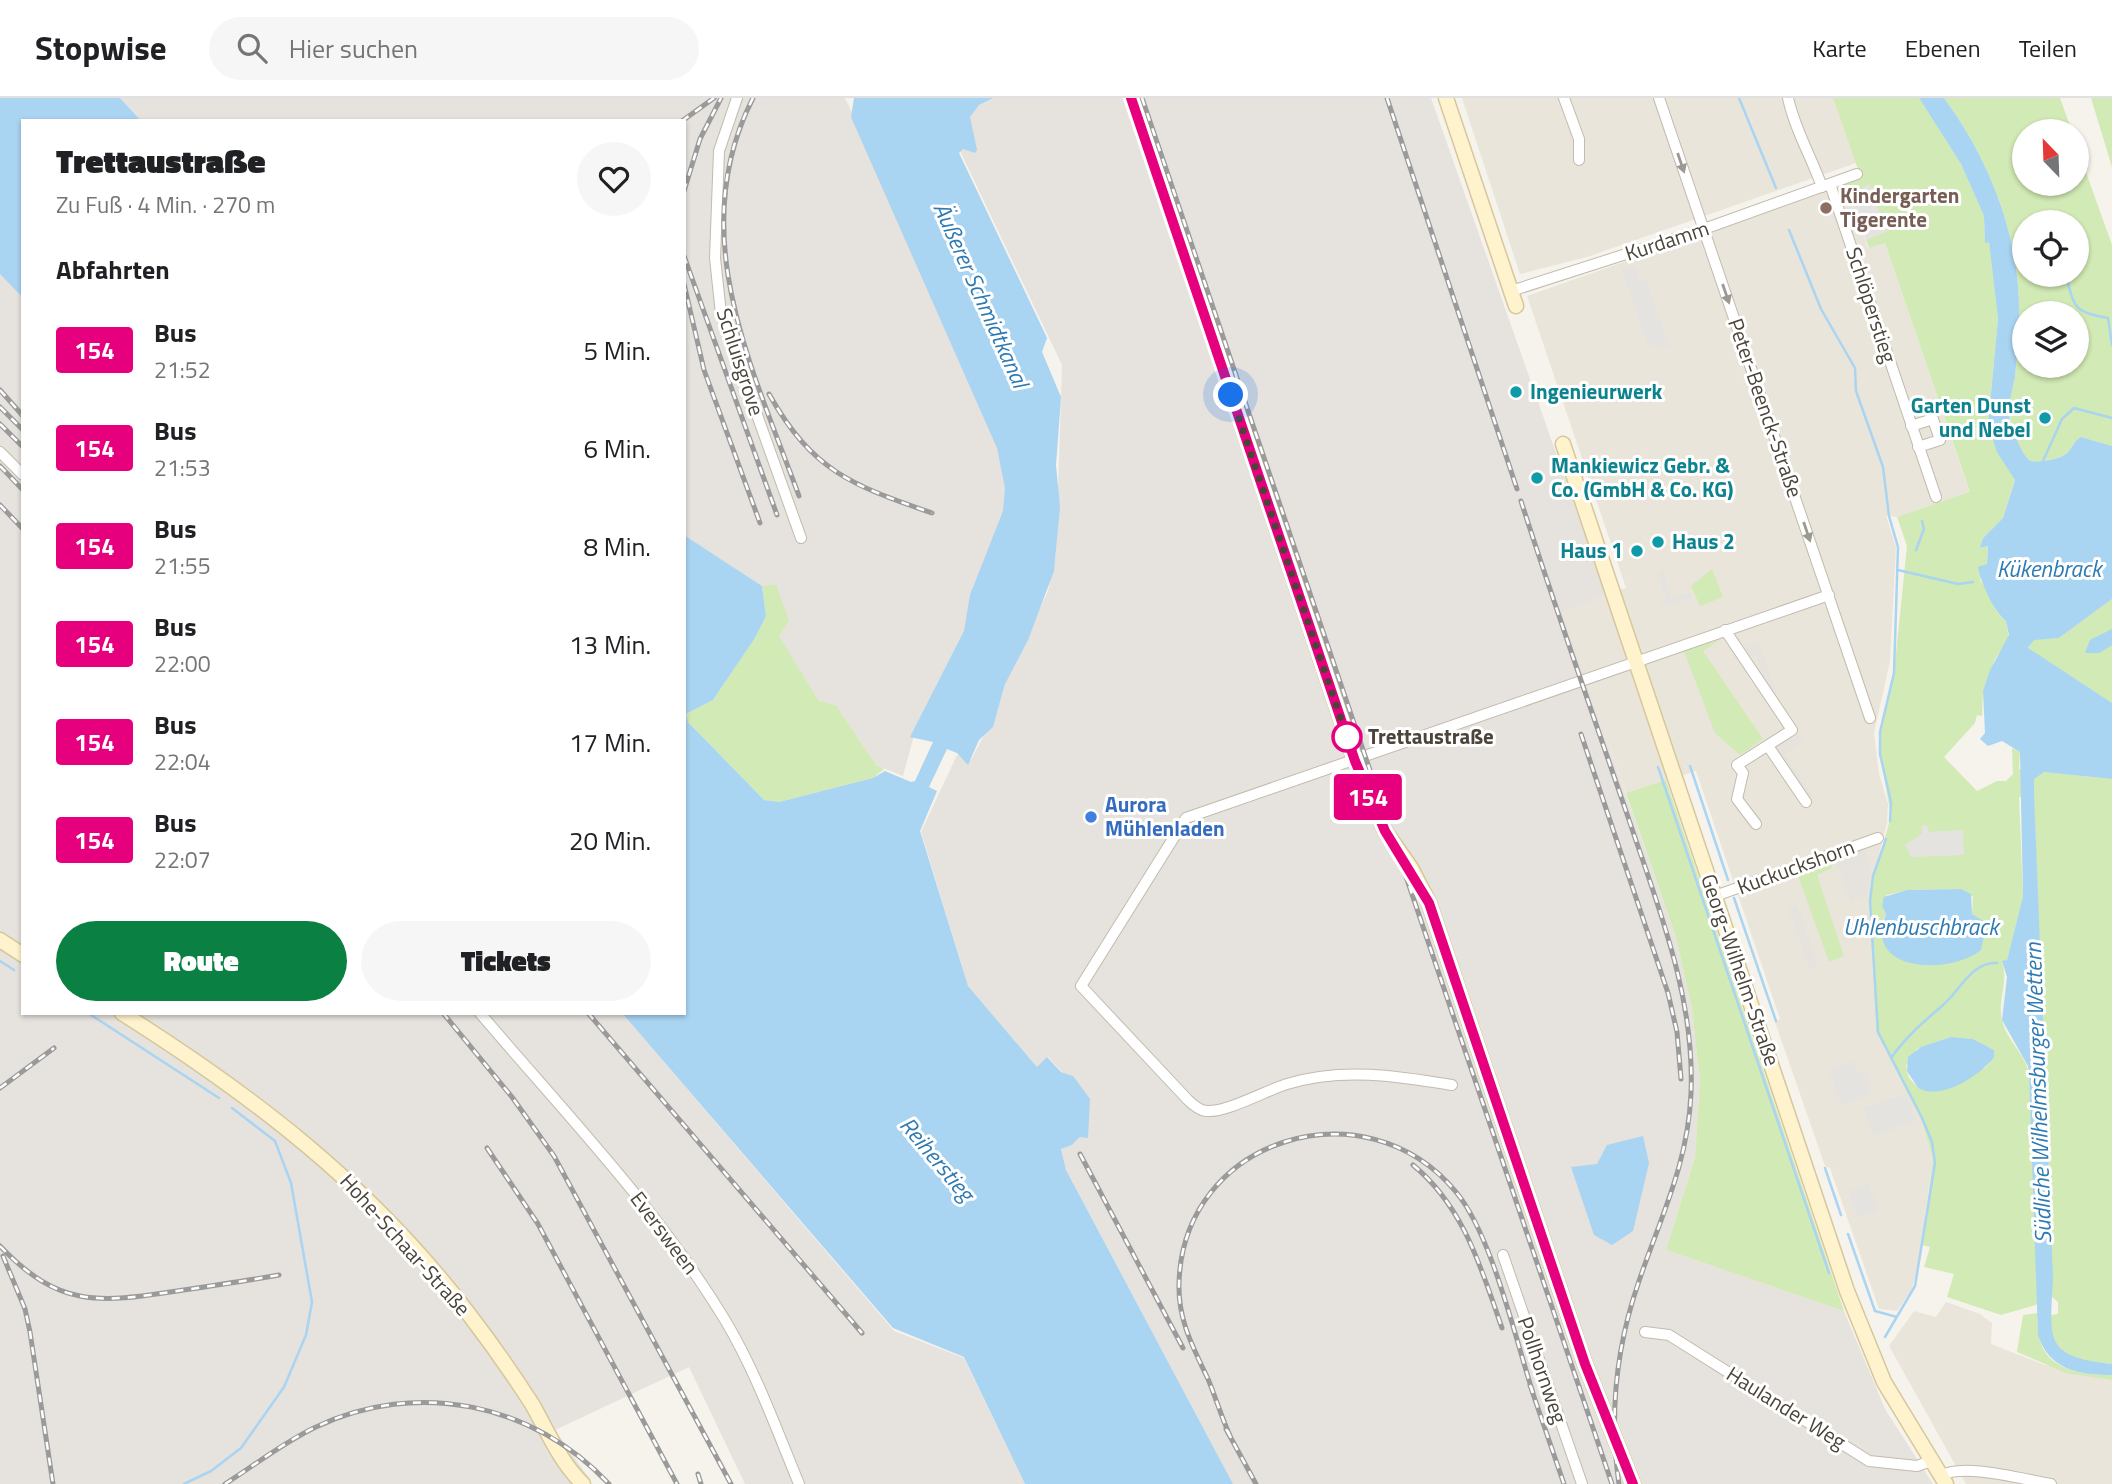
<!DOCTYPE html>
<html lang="de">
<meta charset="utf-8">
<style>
body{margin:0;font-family:"Titillium Web",sans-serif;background:#f6f6f6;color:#202124;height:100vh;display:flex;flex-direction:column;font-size:26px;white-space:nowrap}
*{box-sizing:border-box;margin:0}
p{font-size:23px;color:#757577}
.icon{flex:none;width:38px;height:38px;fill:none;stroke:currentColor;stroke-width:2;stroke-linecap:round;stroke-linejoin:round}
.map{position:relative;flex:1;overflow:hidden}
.side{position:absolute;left:21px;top:21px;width:665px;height:896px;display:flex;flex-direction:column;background:#fff;border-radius:0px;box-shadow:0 2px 5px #0004}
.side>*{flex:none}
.badge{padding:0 14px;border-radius:5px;font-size:24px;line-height:46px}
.needle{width:46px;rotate:337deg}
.fabs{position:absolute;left:2012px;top:21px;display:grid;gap:14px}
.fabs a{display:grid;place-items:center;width:77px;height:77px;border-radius:50%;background:#fff;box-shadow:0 2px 5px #0004;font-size:35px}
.you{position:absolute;width:35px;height:35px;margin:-18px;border:5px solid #fff;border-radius:50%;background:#1a73e8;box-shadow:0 0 0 10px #1a73e833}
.map>.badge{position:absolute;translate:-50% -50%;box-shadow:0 0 0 4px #fff}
h2{padding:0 35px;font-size:26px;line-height:63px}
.round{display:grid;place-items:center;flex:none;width:74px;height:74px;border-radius:37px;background:#f6f6f6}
.head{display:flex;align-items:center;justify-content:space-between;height:119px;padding:0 35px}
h1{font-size:33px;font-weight:800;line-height:52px}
.primary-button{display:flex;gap:14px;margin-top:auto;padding:14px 35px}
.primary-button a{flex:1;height:80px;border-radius:42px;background:#0b8043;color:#fff;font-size:28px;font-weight:800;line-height:80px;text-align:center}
.primary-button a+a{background:#f6f6f6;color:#202124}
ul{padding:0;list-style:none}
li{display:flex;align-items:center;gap:21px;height:98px;padding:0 35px}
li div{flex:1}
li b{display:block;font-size:26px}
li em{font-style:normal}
li .badge{min-width:77px;font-weight:700;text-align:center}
header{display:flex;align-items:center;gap:42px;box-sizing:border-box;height:98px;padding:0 35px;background:#fff;border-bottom:2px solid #e0e0e0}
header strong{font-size:33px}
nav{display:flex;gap:38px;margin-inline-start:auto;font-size:24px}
.search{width:490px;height:63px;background:#f6f6f6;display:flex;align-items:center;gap:18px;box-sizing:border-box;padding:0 24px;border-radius:38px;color:#757577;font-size:26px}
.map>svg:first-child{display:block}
.residential{fill:#eae5da}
.industrial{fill:#e6e2dd}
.green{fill:#d2eab5;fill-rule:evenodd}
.parking{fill:#e5e3e0}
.water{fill:#a9d4f2}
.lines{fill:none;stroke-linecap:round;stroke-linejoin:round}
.stream{stroke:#a9d4f2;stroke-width:2.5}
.minor-casing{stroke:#c2bbae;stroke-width:12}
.secondary-casing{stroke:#d6c79b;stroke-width:17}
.minor{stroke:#fff;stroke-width:10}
.secondary{stroke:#fff3cd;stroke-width:14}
.rail-casing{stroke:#9a9a9a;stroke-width:5}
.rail{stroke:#fff;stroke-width:2.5;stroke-dasharray:8;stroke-linecap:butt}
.oneway{fill:#9c9892}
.line-casing{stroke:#fff;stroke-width:16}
.line{stroke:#e6007e;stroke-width:10}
.walk{stroke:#4b4439;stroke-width:7;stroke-dasharray:0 12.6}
.education-dot{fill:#8d6e63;stroke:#fff;stroke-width:2.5}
.culture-dot{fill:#0f9aa8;stroke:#fff;stroke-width:2.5}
.stop-dot{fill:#fff;stroke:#e6007e;stroke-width:3.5}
.shop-dot{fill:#3f7fe0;stroke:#fff;stroke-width:2.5}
.labels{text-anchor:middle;stroke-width:6;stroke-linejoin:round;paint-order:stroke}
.education-label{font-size:21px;font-weight:bold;fill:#785e54;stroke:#fff;text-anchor:start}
.street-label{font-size:21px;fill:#4b4439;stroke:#fff}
.culture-label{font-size:21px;font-weight:bold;fill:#0d838f;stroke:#fff;text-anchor:start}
.stop-label{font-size:21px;font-weight:bold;fill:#4b4439;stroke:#fff;text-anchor:start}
.shop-label{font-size:21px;font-weight:bold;fill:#366cbe;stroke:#fff;text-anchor:start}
.water-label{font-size:23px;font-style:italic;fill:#2e7ab2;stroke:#fff}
</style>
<header>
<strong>Stopwise</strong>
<div class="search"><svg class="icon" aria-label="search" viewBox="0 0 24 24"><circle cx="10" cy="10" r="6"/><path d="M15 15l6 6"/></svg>Hier suchen</div>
<nav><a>Karte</a><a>Ebenen</a><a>Teilen</a></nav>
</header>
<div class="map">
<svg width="2112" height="1386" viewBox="0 0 2112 1386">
<rect width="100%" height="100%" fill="#f6f3ec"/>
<path class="residential" d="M1462 0H1833L1856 65 1587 159 1520 176Z
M1845 86 1868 150 1885 145 1970 395 1897 419 1886 418 1896 449 1890 563 1874 635 1879 676 1888 706 1887 725 1869 796 1876 933 1922 1023 1933 1061 1918 1168 1912 1191 1897 1213 1879 1211 1830 1070 1825 1068 1775 924 1780 921 1696 673 1626 695 1561 513 1626 490 1527 198Z
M1946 1204 1980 1216 1992 1225 1991 1246 2045 1267 2112 1282V1386H1966L1889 1248 1914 1213 1936 1219Z"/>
<path class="industrial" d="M120 0H845L988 299 1006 345V473L913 641 903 678 876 667 836 607 819 603 778 537 776 486 762 488 684 437V23H141Z
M991 0H1431L1606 497 1562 514 1676 839 1692 911 1700 983 1695 1059 1666 1152 1844 1213 1885 1311 1933 1386H1233L1066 1072 1061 1051 1072 1047 1080 1039 1073 978 1062 974 1048 959 1038 970 968 888 921 734 957 657 971 662 983 639 994 625 1006 583 1048 493 1056 456 1062 267 951 34 965 9Z
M0 176 23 200V915H622L894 1233 964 1260 1025 1386H745L689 1269 555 1332 591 1383 587 1386H0Z
M1756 546H1760L1777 598 1771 599 1756 558H1746L1745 547Z
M1797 635 1803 644 1785 656 1812 697 1807 700 1774 649Z
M1864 750 1871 771 1866 798 1851 805 1835 761Z
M1797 806 1818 867 1809 870 1788 809Z"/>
<path class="green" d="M1833 0H1919L1961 66 1984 118 1985 145 1989 143 1998 221 1988 327 2015 381 2003 420 1983 440 1981 450 1988 448 1987 466 1980 482C1992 496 1991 512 2006 523L2009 540 1995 561 1983 593 1982 618 1977 617 1975 625 1944 659 1977 693 1997 683H2006L2013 676 2012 650 2020 654 2019 671 2112 681V1266C2078 1262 2048 1260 2051 1217L2058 1216V1204L2052 1199 2034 698 2019 699 2023 798 2007 862 2002 864C2009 885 1997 901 2002 922 2006 942 2026 956 2029 976L2039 1206 2001 1217 1947 1199 1954 1176 1924 1169 1930 1149 1922 1147 1933 1061 1922 1023 1876 933 1869 796 1891 718 1880 656V634L1894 575 1907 448 1897 419 1970 394 1885 145 1869 150 1845 86 1861 80ZM1961 791 1973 799 1972 816 1982 822 1961 861 1917 866 1883 822 1886 816 1882 808 1887 797 1908 792ZM1951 939 1973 941 1994 952V960L1985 970 1918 990 1909 980 1906 968 1917 951Z
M1944 0H2060L2072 33H2025V86H2077V49L2112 147V348L2081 339C2073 343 2073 350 2067 355 2062 361 2039 365 2031 363 2020 359 2009 321 2009 310 2008 300 2014 289 2015 279 2017 259 2018 239 2019 220 2021 141 1990 62 1944 0ZM2025 124H2077V177H2025ZM2025 215H2077V268H2025Z
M2091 0H2112V69Z
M1712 471 1723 499 1700 508 1691 488Z
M776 486 789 523 779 538 819 603 836 607 876 667 884 671 873 680 779 704 764 702 688 624 686 616 713 602 755 540 766 518 762 488Z
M2112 501V605L2028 551 2034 541 2059 540Z
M1720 542 1703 553 1763 641 1740 657 1715 635 1684 553Z
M1666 682 1844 1213 1666 1152 1695 1059 1700 983 1692 911 1676 839 1626 695Z
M1830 763 1832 770 1817 777 1844 858 1829 864 1797 775Z
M2038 1215C2033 1267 2069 1277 2112 1277V1282L2066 1275 2017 1254 2023 1217Z"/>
<path class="parking" d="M1869 86 1887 134 1866 142 1852 104 1866 98 1863 89Z
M1635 168 1640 182 1646 180 1669 248 1661 250 1647 246 1622 172Z
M1663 473 1672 500 1690 494 1692 500 1664 510 1662 503 1666 501 1657 475Z
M1927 727 1929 734 1963 732 1964 757 1911 759 1905 746 1917 740 1922 735 1921 728Z
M1854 963 1857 974 1863 972 1872 996 1841 1007 1829 972Z
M1906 995 1916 1023 1873 1038 1863 1010Z
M1869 1086 1878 1112 1858 1119 1848 1094Z"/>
<path class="water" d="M0 0H120L141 23H23V200L0 176Z
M854 0H993L979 7 970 19 977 52 975 55 963 51 959 55 1047 240 1042 254 1061 299 1056 367 1060 409 1054 473 1028 542 1005 586 993 629 979 642 968 667 957 655 947 651 929 689 937 693 920 733 968 888 1037 969 1047 959 1061 974 1073 978 1090 1001 1088 1040 1080 1039 1072 1047 1061 1051 1066 1072 1233 1386H1025L964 1259 893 1230 622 915H684V437L762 488 766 518 755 540 713 602 686 616 688 624 764 702 779 704 873 680 885 673 911 684 915 683 933 644 910 639 964 533 970 497 1003 413 1005 390 997 350 851 19Z
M1919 0H1944C1990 62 2021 141 2019 220 2018 239 2017 259 2015 279 2013 292 2008 303 2009 316 2010 325 2022 360 2031 363 2039 365 2062 361 2067 355 2073 350 2073 343 2081 339L2112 348V501L2059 540 2034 542 2028 550 2112 605V681L2044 674 2034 681V694L2053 1181C2050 1241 2043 1259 2112 1266V1277C2079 1277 2049 1272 2038 1237L2029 976 2028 968 2002 922 2007 879 2002 863 2007 862 2023 798 2020 654 2002 643 1988 648 1980 641 1985 635 1983 593 1990 572 2009 537 2006 523C1994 514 1981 485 1978 469L1987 466 1988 448 1980 450 1983 440 2003 420 2015 382 1997 354 1988 327 1998 221 1989 144 1985 145 1984 118 1961 66Z
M2112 531V547L2099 555H2085L2090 542Z
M1961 791 1971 796 1972 816 1982 822 1986 829 1981 852C1950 877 1862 875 1886 816L1882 808 1884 799 1907 792Z
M1951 939 1973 941 1994 952V960C1978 978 1942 1003 1918 990L1907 973 1908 959 1921 949Z
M1643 1038 1649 1065 1633 1133 1612 1147 1594 1137 1571 1069 1597 1066 1607 1047Z"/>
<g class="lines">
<path class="stream" d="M1739 0 1776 90
M1789 132 1821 211 1855 270 1856 293 1883 369 1889 418 1898 449 1894 575 1880 634V656L1891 704 1890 723
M2077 150 2080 135
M2066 177C2074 210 2074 214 2108 220L2112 247
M2043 363 2062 321 2074 310 2112 320
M1916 452 1924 431 1922 423
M1898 472 1958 486 1973 484
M1690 668 1728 782
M1658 669 1829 1175
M1734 800 1776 923
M0 863 14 872
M88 915 219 1000
M1891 960C1906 939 1922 925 1942 908 1959 894 1972 863 1997 865
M1825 1070 1841 1117
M1848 1136 1875 1213 1897 1219
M1885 1239 1915 1188 1935 1065 1932 1044 1922 1020 1878 934 1870 803 1873 778 1886 741
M184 1386 211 1373 241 1350 284 1289 306 1237 312 1204 291 1085 275 1043 232 1010"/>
<g class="minor-casing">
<path id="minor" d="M737 0 719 53 715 160 721 216 801 440
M1564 0 1579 41V62
M1659 0 1870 620
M1788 0C1795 32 1811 58 1822 89
M1830 86 1936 399
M1511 193 1704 131 1857 76
M1911 328 1933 321 1940 342 1918 349
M0 354 23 377
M1725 532 1792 632 1737 667 1743 675 1737 701 1756 726
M1768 648 1806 704
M1715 798 1878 740
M480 915C564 1014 657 1110 725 1222 756 1274 776 1330 799 1386
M1452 987C1397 978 1342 969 1287 986 1267 992 1226 1015 1206 1013 1199 1012 1193 1007 1188 1002L1081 888 1186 720 1829 497
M1503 1157 1582 1386
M1645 1234 1669 1237 1869 1363 1917 1368 1931 1363
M1941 1378C1962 1364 2025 1382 2051 1386"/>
</g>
<g class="secondary-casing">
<path id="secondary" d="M1132 0 1355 663 1385 733 1411 770 1429 805 1585 1266 1633 1386
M1446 0 1516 208
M1563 346 1847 1193 1884 1284 1946 1386
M0 842 23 857
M122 915C255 999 372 1089 468 1215 491 1245 512 1275 532 1306 548 1334 560 1364 583 1386"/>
</g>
<use href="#minor" class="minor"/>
<use href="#secondary" class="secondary"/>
<g class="rail-casing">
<path id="rail" d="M753 0C684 135 752 269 799 398
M1142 0 1612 1386
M1387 0 1517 391
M682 23 714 0
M684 93 700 41 721 0
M684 158 777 417
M684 186 704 272 760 425
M0 292 23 318
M769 296C813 374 852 387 932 415
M0 309 23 332
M0 326 23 349
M0 368 23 392
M1521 403C1555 509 1592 614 1628 719 1658 809 1695 898 1691 995 1688 1066 1661 1118 1639 1183 1616 1249 1609 1317 1619 1386
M0 407 23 431
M1581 636 1668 895 1677 934 1681 981
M443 915 512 999 554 1058 731 1386
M588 915 862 1235
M0 990 54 950
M487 1050 538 1126 677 1386
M1080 1056 1183 1250
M1413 1067C1464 1109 1481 1170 1502 1230
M0 1148C59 1210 98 1205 177 1193 211 1188 245 1183 279 1177
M3 1158 25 1211 30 1234 53 1386
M1530 1287 1564 1386
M1226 1331 1256 1386
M1231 1340C1222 1321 1216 1300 1208 1281 1193 1249 1178 1222 1179 1186 1182 1040 1365 984 1456 1094 1492 1137 1515 1240 1533 1295
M698 1376 701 1386
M225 1386C255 1367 284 1344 316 1329 417 1281 533 1305 609 1386"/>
</g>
<use href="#rail" class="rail"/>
</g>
<defs><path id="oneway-solid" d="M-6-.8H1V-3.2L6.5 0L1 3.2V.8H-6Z" transform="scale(1.75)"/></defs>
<g class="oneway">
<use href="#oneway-solid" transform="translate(1681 65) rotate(71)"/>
<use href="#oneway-solid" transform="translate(1726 196) rotate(71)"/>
<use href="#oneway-solid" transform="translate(1807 434) rotate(71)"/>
</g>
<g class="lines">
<g class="line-casing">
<path id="line" d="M1131 0 1355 663 1385 733 1429 805 1585 1266 1633 1386"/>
</g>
<use href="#line" class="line"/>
<path class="walk" d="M1231 297 1347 639"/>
</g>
<circle class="education-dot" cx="1826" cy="110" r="7"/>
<g class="culture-dot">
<circle cx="1516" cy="294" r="7"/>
<circle cx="2045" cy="320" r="7"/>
<circle cx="1537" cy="380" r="7"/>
<circle cx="1658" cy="444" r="7"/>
<circle cx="1637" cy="453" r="7"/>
</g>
<circle class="stop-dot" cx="1347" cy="639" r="14"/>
<circle class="shop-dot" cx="1091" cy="719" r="7"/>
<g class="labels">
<g class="education-label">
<text x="1840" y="105">Kindergarten<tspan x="1840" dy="24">Tigerente</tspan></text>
</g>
<g class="street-label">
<text transform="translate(1667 143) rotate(-18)" y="7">Kurdamm</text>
<text transform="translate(1871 207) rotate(72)" y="7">Schlöperstieg</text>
<text transform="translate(740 264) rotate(72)" y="7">Schluisgrove</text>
<text transform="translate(1765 310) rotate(71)" y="7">Peter-Beenck-Straße</text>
<text transform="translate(1796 769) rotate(-20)" y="7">Kuckuckshorn</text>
<text transform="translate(1740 872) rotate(71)" y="7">Georg-Wilhelm-Straße</text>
<text transform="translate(664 1135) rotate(53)" y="7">Eversween</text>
<text transform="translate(405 1147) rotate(48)" y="7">Hohe-Schaar-Straße</text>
<text transform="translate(1542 1272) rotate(71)" y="7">Pollhornweg</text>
<text transform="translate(1786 1310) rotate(32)" y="7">Haulander Weg</text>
</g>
<g class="culture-label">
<text x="1530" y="301">Ingenieurwerk</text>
<text x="2031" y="315" text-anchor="end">Garten Dunst<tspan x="2031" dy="24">und Nebel</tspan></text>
<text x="1551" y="375">Mankiewicz Gebr. &amp;<tspan x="1551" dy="24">Co. (GmbH &amp; Co. KG)</tspan></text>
<text x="1672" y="451">Haus 2</text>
<text x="1623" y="460" text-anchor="end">Haus 1</text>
</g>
<g class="stop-label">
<text x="1368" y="646">Trettaustraße</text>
</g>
<g class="shop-label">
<text x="1105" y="714">Aurora<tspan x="1105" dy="24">Mühlenladen</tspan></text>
</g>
<g class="water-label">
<text transform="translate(981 197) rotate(66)" y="8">Äußerer Schmidtkanal</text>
<text x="2049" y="479">Kükenbrack</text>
<text x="1921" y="837">Uhlenbuschbrack</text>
<text transform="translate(2038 995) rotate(-92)" y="8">Südliche Wilhelmsburger Wettern</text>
<text transform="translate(937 1061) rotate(50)" y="8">Reiherstieg</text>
</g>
</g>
</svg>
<div class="fabs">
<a><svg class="needle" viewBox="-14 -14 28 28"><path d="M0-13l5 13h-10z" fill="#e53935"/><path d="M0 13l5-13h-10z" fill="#757577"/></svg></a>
<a><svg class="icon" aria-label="locate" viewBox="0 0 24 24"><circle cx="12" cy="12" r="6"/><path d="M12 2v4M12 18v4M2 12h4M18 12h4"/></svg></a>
<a><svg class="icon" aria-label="layers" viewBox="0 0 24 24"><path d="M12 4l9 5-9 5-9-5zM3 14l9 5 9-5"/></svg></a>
</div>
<div class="you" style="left:1231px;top:297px"></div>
<b class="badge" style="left:1368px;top:699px;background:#e6007e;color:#fff">154</b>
<section class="side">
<div class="head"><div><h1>Trettaustraße</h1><p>Zu Fuß · 4 Min. · 270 m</p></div><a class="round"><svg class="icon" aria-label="heart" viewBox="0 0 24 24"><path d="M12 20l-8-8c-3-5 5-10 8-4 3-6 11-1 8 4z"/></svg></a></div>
<h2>Abfahrten</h2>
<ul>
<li><span class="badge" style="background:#e6007e;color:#fff">154</span><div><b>Bus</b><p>21:52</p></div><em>5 Min.</em></li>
<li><span class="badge" style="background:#e6007e;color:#fff">154</span><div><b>Bus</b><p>21:53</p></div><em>6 Min.</em></li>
<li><span class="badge" style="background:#e6007e;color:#fff">154</span><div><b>Bus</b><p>21:55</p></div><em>8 Min.</em></li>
<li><span class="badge" style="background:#e6007e;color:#fff">154</span><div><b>Bus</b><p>22:00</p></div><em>13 Min.</em></li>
<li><span class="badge" style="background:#e6007e;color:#fff">154</span><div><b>Bus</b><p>22:04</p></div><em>17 Min.</em></li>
<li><span class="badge" style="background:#e6007e;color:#fff">154</span><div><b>Bus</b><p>22:07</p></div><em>20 Min.</em></li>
</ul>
<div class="primary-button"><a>Route</a><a>Tickets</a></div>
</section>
</div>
